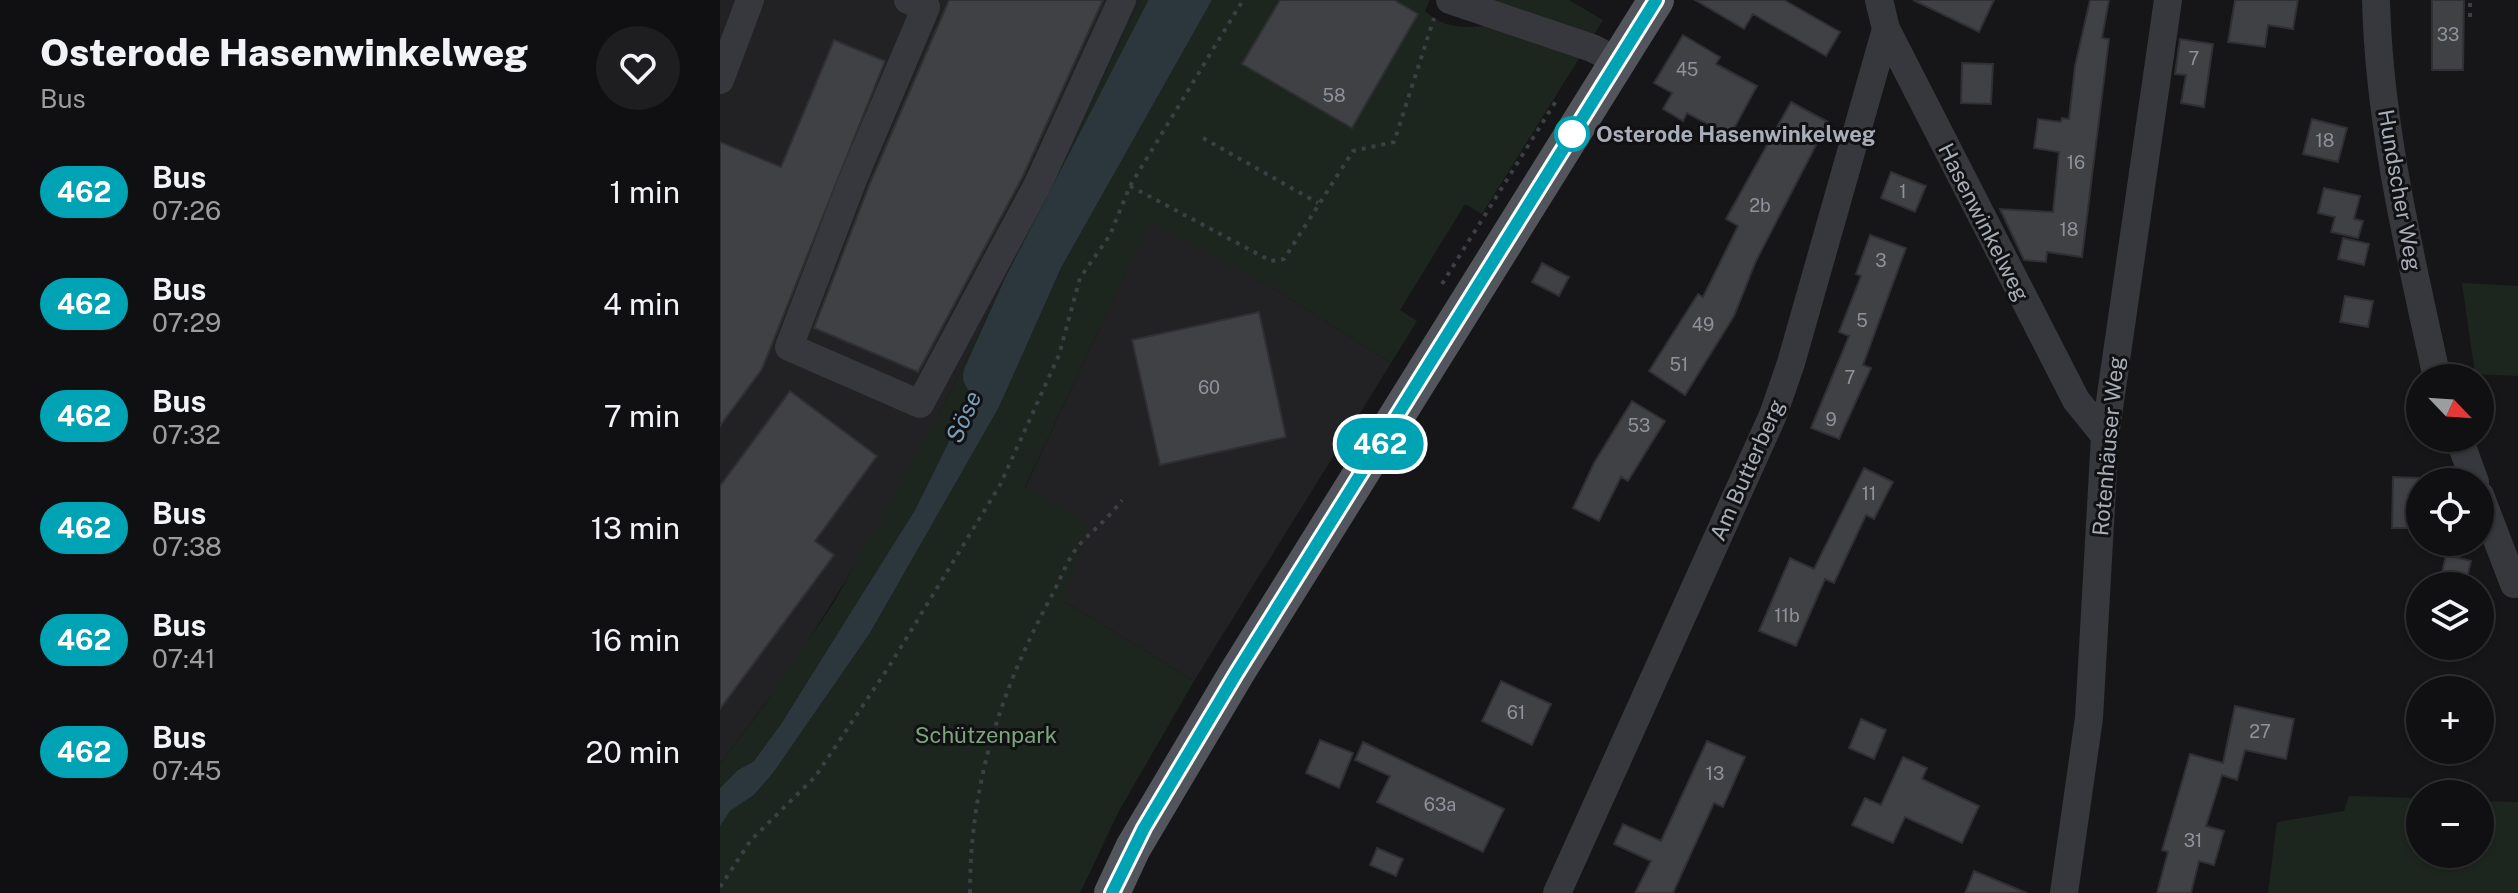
<!DOCTYPE html>
<meta charset="utf-8">
<style>
body{margin:0;font-family:"Public Sans",sans-serif;background:#1e1e20;color:#f1f3f6;height:100vh;display:flex;flex-direction:column;font-size:30px;white-space:nowrap}
*{box-sizing:border-box;margin:0}
p{font-size:26px;color:#9c9d9f}
.icon{flex:none;width:44px;height:44px;fill:none;stroke:currentColor;stroke-width:2;stroke-linecap:round;stroke-linejoin:round}
.map{position:relative;flex:1;overflow:hidden}
.sheet{display:flex;flex-direction:column;background:#101012;width:720px}
.sheet>*{flex:none}
.badge{padding:0 16px;border-radius:26px;font-size:28px;line-height:52px}
.needle{width:52px;rotate:115deg}
.tools{position:absolute;left:1686px;top:364px;display:grid;gap:16px}
.tools a{display:grid;place-items:center;width:88px;height:88px;border-radius:50%;background:#101012;box-shadow:0 2px 6px #0004,0 0 0 2px #303032;font-size:40px}
.map>.badge{position:absolute;translate:-50% -50%;box-shadow:0 0 0 4px #fff}
.round{display:grid;place-items:center;flex:none;width:84px;height:84px;border-radius:42px;background:#1e1e20}
.headline{display:flex;align-items:center;justify-content:space-between;height:136px;padding:0 40px}
h1{font-size:38px;font-weight:800;line-height:60px}
ul{padding:0;list-style:none}
li{display:flex;align-items:center;gap:24px;height:112px;padding:0 40px}
li div{flex:1}
li b{display:block;font-size:30px}
li em{font-style:normal}
li .badge{min-width:88px;font-weight:700;text-align:center}
main{display:flex;flex:1;min-height:0}
.map>svg:first-child{display:block}
.built{fill:#222225}
.green{fill:#1d261e}
.water{fill:#2b363d}
.lines{fill:none;stroke-linecap:round;stroke-linejoin:round}
.river{stroke:#2b363d;stroke-width:40}
.building{fill:#404145;stroke:#303034;stroke-width:2}
.path{stroke:#3c3f44;stroke-width:4;stroke-dasharray:4 6;stroke-linecap:butt}
.minor{stroke:#36383d;stroke-width:28}
.major{stroke:#52555c;stroke-width:36}
.line-casing{stroke:#fff;stroke-width:18}
.line{stroke:#00a3b4;stroke-width:12}
.stop-dot{fill:#fff;stroke:#00a3b4;stroke-width:4}
.labels{text-anchor:middle;stroke-width:6;stroke-linejoin:round;paint-order:stroke}
.number-label{font-size:18px;fill:#8d929c}
.stop-label{font-size:22px;font-weight:bold;fill:#a7adb9;stroke:#111113;text-anchor:start}
.street-label{font-size:22px;fill:#a7adb9;stroke:#111113}
.park-label{font-size:22px;fill:#7ca57d;stroke:#111113}
.water-label{font-size:24px;font-style:italic;fill:#7b9db7;stroke:#111113}
</style>
<main>
<section class="sheet">
<div class="headline"><div><h1>Osterode Hasenwinkelweg</h1><p>Bus</p></div><a class="round"><svg class="icon" aria-label="heart" viewBox="0 0 24 24"><path d="M12 20l-8-8c-3-5 5-10 8-4 3-6 11-1 8 4z"/></svg></a></div>
<ul>
<li><span class="badge" style="background:#00a3b4;color:#fff">462</span><div><b>Bus</b><p>07:26</p></div><em>1 min</em></li>
<li><span class="badge" style="background:#00a3b4;color:#fff">462</span><div><b>Bus</b><p>07:29</p></div><em>4 min</em></li>
<li><span class="badge" style="background:#00a3b4;color:#fff">462</span><div><b>Bus</b><p>07:32</p></div><em>7 min</em></li>
<li><span class="badge" style="background:#00a3b4;color:#fff">462</span><div><b>Bus</b><p>07:38</p></div><em>13 min</em></li>
<li><span class="badge" style="background:#00a3b4;color:#fff">462</span><div><b>Bus</b><p>07:41</p></div><em>16 min</em></li>
<li><span class="badge" style="background:#00a3b4;color:#fff">462</span><div><b>Bus</b><p>07:45</p></div><em>20 min</em></li>
</ul>
</section>
<div class="map">
<svg width="1798" height="893" viewBox="0 0 1798 893">
<rect width="100%" height="100%" fill="#161618"/>
<path class="built" d="M0 0H420L228 397 147 546 70 670 0 764Z
M430 220 555 289 671 363 474 681 344 601 305 488Z"/>
<path class="green" d="M420 0H451L399 98 195 510 61 724 34 761 18 770 0 788V764L43 707 113 604 228 397Z
M492 0H710L705 11C725 30 748 28 774 25L773 0H849L883 20 762 214 745 204 680 310 697 321 671 363 555 289 430 221 305 487 368 525 344 601 474 681 399 811 360 893H0V825L10 811 34 795 53 773 150 633 279 407 341 268Z
M1742 283 1798 286V376L1755 374Z
M1629 796 1700 798V854H1760V801L1798 802V893H1548L1557 822 1624 811Z"/>
<path class="water" d="M451 0H492L341 268 279 407 150 633 53 773 34 795 10 811 0 826V788L18 770 34 761 61 724 195 510 399 98Z"/>
<g class="lines">
<path class="river" d="M263 376 303 287 451 0"/>
</g>
<path class="building" d="M229 0H383L303 176 198 372 94 328 150 183Z
M560 0H674L698 14 632 128 522 64Z
M975 0H1064L1120 32 1106 56 1033 14 1024 29Z
M1193 0H1274L1259 32Z
M1370 0H1389L1382 38 1389 39 1362 257 1327 252 1326 262 1304 260 1280 209 1333 212 1339 152 1314 148 1318 119 1341 122 1342 118 1349 119 1355 66Z
M1515 0H1578L1573 29 1548 25 1545 47 1508 42Z
M1712 0H1744L1743 70H1712Z
M963 35 1000 57 996 64 1037 86 1010 136 967 113 963 121 943 109 952 93 934 83Z
M1460 39 1493 44 1484 107 1461 103 1466 75 1455 74Z
M114 40 165 61 42 369 0 426V142L61 167Z
M1242 63 1273 64 1271 104 1241 103Z
M1071 102 1108 122 1036 261 1014 316 965 395 929 371 978 294 983 297 1018 226 1006 219Z
M1592 119 1627 128 1618 162 1583 154Z
M1171 172 1206 186 1195 212 1161 198Z
M1604 188 1640 196 1634 219 1643 221 1638 238 1611 232 1615 217 1598 213Z
M1150 235 1186 248 1143 365 1151 368 1119 439 1091 428 1129 336 1119 332 1141 276 1136 274Z
M1623 238 1649 244 1644 265 1618 259Z
M822 263 849 277 839 296 812 282Z
M1625 296 1653 301 1648 327 1620 322Z
M539 312 566 437 440 465 412 340Z
M70 391 157 456 95 541 114 555 0 709V486Z
M912 401 945 421 908 481 901 477 879 521 853 508 874 463Z
M1144 468 1173 482 1154 519 1146 515 1114 583 1105 579 1076 646 1039 631 1070 558 1094 569Z
M1673 477 1700 478V528H1672Z
M1726 555 1751 561 1746 582 1721 577Z
M781 681 831 704 812 745 762 721Z
M1515 706 1574 719 1566 759 1525 750 1517 780 1502 775 1486 826 1504 831 1494 865 1479 861 1471 893H1437L1448 852 1442 850 1470 754 1503 763Z
M1141 719 1166 730 1154 759 1129 748Z
M600 740 633 753 619 788 586 773Z
M987 741 1025 757 1003 807 994 803 953 893H915L931 861 894 844 903 824 941 841Z
M643 742 784 809 763 852 657 802 670 776 635 760Z
M1183 757 1207 768 1202 779 1259 806 1242 843 1185 817 1173 843 1132 825 1145 798 1161 805Z
M657 848 683 859 676 876 650 865Z
M1254 871 1307 893H1245Z"/>
<g class="lines">
<path class="path" d="M1750 17V0
M483 138 598 203
M410 186 551 261 564 259 633 151 674 142 714 18
M722 284 836 101
M0 887 31 840 95 777 170 665 280 485 339 355 360 278 390 235 410 186 523 0
M250 893C250 784 280 692 331 597 340 581 348 557 360 544 375 528 388 519 402 500"/>
<path class="minor" d="M188 0 206 7 134 177 69 347 200 404 318 184 402 0
M730 0 872 48 897 61
M1159 0 1166 29 1356 400 1385 436
M1656 0C1659 127 1690 254 1717 378
M0 80 30 0
M1739 438 1755 482
M1760 495 1794 584
M837 893 1053 415 1071 363 1166 29
M1344 893 1369 718 1385 436 1448 0"/>
<path class="major" d="M392 893 413 848 516 674 936 0"/>
</g>
<g class="lines">
<g class="line-casing">
<path id="line" d="M392 893 424 828 516 674 936 0"/>
</g>
<use href="#line" class="line"/>
</g>
<circle class="stop-dot" cx="852" cy="134" r="16"/>
<g class="labels">
<g class="number-label">
<text x="1728" y="41">33</text>
<text x="1474" y="65">7</text>
<text x="967" y="76">45</text>
<text x="614" y="102">58</text>
<text x="1605" y="147">18</text>
<text x="1356" y="169">16</text>
<text x="1183" y="198">1</text>
<text x="1040" y="212">2b</text>
<text x="1349" y="236">18</text>
<text x="1161" y="267">3</text>
<text x="1142" y="327">5</text>
<text x="983" y="331">49</text>
<text x="959" y="371">51</text>
<text x="1130" y="384">7</text>
<text x="489" y="394">60</text>
<text x="1111" y="426">9</text>
<text x="919" y="432">53</text>
<text x="1149" y="500">11</text>
<text x="1067" y="622">11b</text>
<text x="796" y="719">61</text>
<text x="1540" y="738">27</text>
<text x="995" y="780">13</text>
<text x="720" y="811">63a</text>
<text x="1473" y="847">31</text>
</g>
<g class="stop-label">
<text x="876" y="142">Osterode Hasenwinkelweg</text>
</g>
<g class="street-label">
<text transform="translate(1680 190) rotate(80)" y="8">Hundscher Weg</text>
<text transform="translate(1264 222) rotate(63)" y="8">Hasenwinkelweg</text>
<text transform="translate(1388 446) rotate(-85)" y="8">Rotenhäuser Weg</text>
<text transform="translate(1027 470) rotate(-66)" y="8">Am Butterberg</text>
</g>
<g class="park-label">
<text x="266" y="743">Schützenpark</text>
</g>
<g class="water-label">
<text transform="translate(244 417) rotate(-66)" y="8">Söse</text>
</g>
</g>
</svg>
<div class="tools">
<a><svg class="needle" viewBox="-14 -14 28 28"><path d="M0-13l5 13h-10z" fill="#e53935"/><path d="M0 13l5-13h-10z" fill="#9c9d9f"/></svg></a>
<a><svg class="icon" aria-label="locate" viewBox="0 0 24 24"><circle cx="12" cy="12" r="6"/><path d="M12 2v4M12 18v4M2 12h4M18 12h4"/></svg></a>
<a><svg class="icon" aria-label="layers" viewBox="0 0 24 24"><path d="M12 4l9 5-9 5-9-5zM3 14l9 5 9-5"/></svg></a>
<a>+</a>
<a>−</a>
</div>
<b class="badge" style="left:660px;top:444px;background:#00a3b4;color:#fff">462</b>
</div>
</main>
